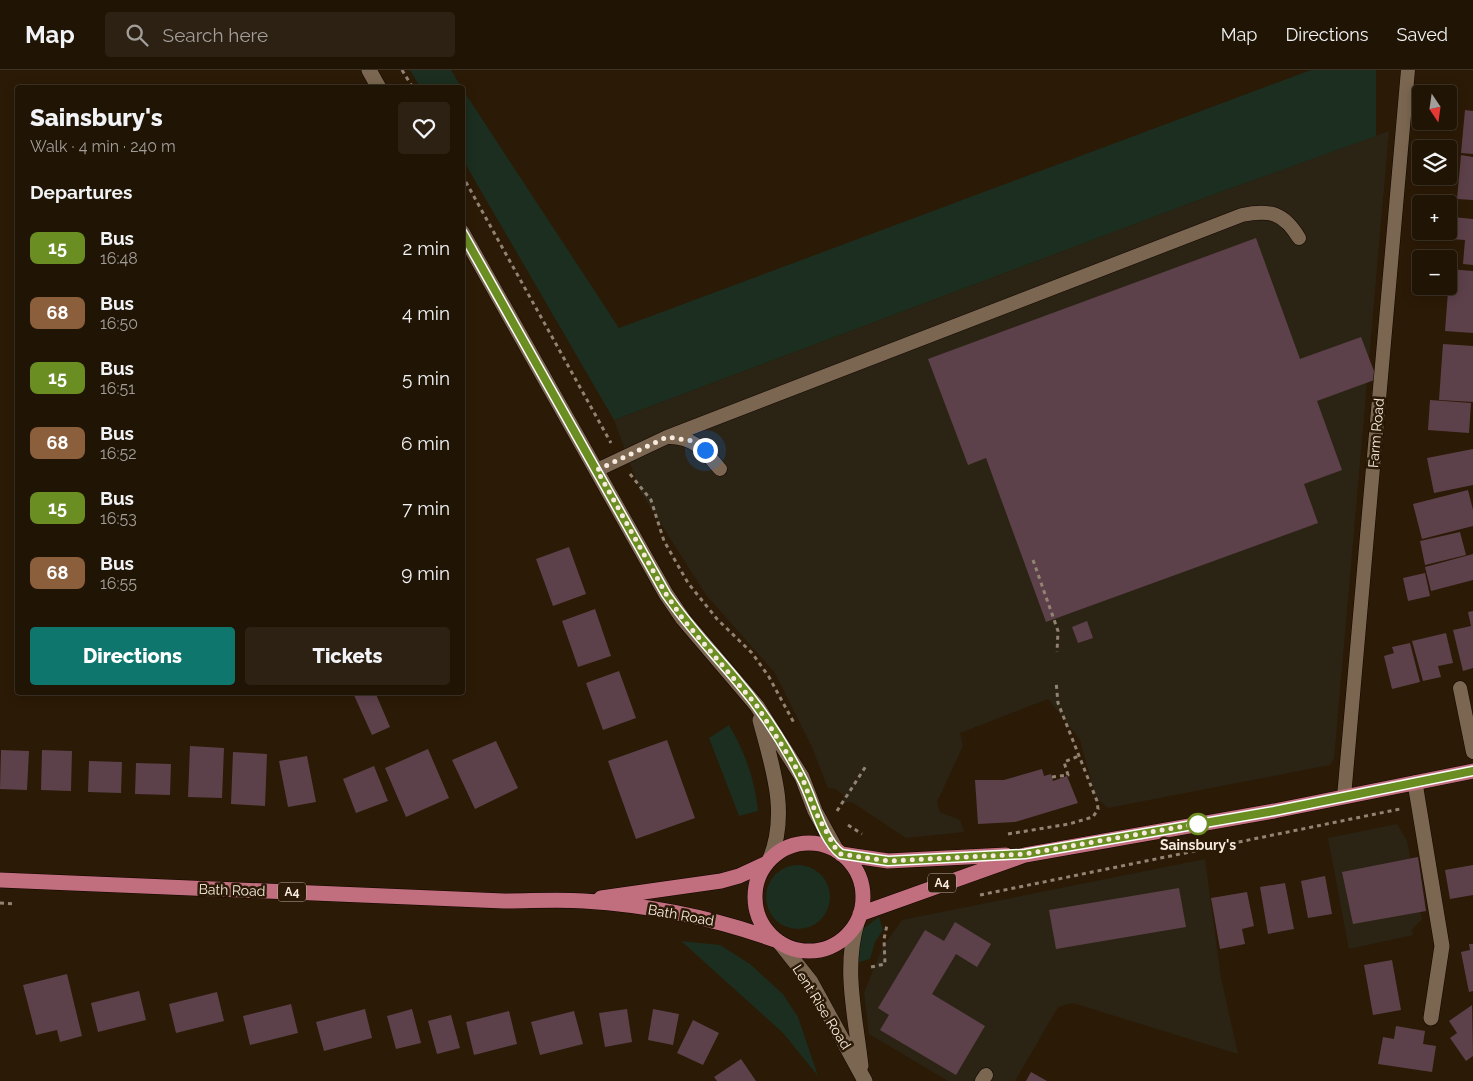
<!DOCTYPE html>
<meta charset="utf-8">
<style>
body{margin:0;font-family:Raleway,sans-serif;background:#2d2113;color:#f1f3f6;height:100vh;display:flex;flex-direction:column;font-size:19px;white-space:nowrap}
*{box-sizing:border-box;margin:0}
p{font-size:16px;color:#a29e9a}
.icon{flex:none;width:28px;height:28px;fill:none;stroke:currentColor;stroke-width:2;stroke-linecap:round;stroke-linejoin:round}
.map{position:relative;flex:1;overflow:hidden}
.side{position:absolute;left:15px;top:15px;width:450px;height:610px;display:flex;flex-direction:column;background:#201404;border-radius:5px;box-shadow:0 2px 12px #0003,0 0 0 1px #3d3326}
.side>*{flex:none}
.badge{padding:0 10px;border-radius:8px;font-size:18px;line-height:32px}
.needle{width:32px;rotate:167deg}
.fabs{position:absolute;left:1412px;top:15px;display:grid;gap:10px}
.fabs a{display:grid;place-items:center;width:45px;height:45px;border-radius:5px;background:#201404;box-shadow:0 2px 12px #0003,0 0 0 1px #3d3326;font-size:25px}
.you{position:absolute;width:25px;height:25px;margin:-12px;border:4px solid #fff;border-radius:50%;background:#1a73e8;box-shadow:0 0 0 8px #1a73e833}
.map>.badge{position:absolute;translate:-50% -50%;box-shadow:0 0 0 2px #fff}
h2{padding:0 15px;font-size:19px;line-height:45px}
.round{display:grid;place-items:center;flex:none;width:52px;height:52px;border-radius:5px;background:#2d2113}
.overview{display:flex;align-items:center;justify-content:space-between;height:85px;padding:0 15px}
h1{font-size:24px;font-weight:800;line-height:38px}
.cta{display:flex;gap:10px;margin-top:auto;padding:10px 15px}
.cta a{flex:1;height:58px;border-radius:5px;background:#0f766e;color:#fff;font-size:20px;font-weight:800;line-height:58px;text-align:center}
.cta a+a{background:#2d2113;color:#f1f3f6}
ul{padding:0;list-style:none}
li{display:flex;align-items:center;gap:15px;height:65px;padding:0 15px}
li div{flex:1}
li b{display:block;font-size:19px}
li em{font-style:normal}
li .badge{min-width:55px;font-weight:700;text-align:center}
header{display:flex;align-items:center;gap:30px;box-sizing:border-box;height:70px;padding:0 25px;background:#201404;border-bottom:1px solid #3d3326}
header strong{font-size:24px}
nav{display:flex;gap:28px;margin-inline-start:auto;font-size:18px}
.search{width:350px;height:45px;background:#2d2113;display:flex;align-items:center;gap:12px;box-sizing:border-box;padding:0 18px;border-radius:5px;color:#a29e9a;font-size:19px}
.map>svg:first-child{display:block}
.commercial{fill:#2b2414}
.green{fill:#1b2e1f}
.building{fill:#5d414a}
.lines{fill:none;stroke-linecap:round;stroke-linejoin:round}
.service-casing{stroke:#130500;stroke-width:15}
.minor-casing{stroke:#130500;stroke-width:16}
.tertiary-casing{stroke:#130500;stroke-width:16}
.secondary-casing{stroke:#130500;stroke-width:16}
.primary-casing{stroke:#130500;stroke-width:16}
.path{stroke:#928373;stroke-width:3;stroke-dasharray:4 4;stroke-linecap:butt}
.service{stroke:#7b6751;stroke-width:14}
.minor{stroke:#7b6751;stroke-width:15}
.tertiary{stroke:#7b6751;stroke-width:15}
.secondary{stroke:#7b6751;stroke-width:15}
.primary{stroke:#c16f7e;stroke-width:15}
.line-casing{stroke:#fff;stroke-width:11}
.line{stroke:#6b8e23;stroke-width:8}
.walk{stroke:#f7ebdf;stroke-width:5;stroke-dasharray:0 9}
.stop-dot{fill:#fff;stroke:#6b8e23;stroke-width:2.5}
.labels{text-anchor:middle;stroke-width:5;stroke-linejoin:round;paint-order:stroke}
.shield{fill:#2b1a06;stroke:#baac9e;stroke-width:1}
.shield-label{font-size:12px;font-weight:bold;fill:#f7ebdf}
.street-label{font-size:14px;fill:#f7ebdf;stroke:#2b1a06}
.stop-label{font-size:14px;font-weight:bold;fill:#f7ebdf;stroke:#2b1a06}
</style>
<header>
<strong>Map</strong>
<div class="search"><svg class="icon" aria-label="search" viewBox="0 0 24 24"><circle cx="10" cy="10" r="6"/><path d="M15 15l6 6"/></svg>Search here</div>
<nav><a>Map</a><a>Directions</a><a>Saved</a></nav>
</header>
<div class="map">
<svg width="1473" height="1011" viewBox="0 0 1473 1011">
<rect width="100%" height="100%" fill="#2b1a06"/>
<path class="commercial" d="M1389 61 1334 689 1330 695 1108 738 1096 728 1080 670 1048 629 960 663 963 676 937 732 940 742 960 750 964 762 906 768 852 732 844 733 843 725 836 719 828 718 825 711 812 677 775 603 706 525 640 421 614 350 1212 125Z
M1397 754 1407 771 1422 849 1412 860 1413 865 1349 879 1328 768Z
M1205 789 1221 908 1238 984 1073 933 1058 937 1015 1011H948L869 964 864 923 882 878 902 850Z"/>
<path class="green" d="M410 0H451L461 17H420Z
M1311 0H1376V66L1212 125 614 350 463 90V20L619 258Z
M729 655C745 682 755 710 758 741L739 746 709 668Z
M766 827a32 32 0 1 1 64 0a32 32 0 1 1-64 0Z
M879 847 883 860 875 872 870 889 853 894 863 859Z
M681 871 720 875 750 894 783 924 798 947 818 1006 783 963Z"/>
<path class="building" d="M1465 40 1473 41V84L1461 83Z
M1461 85 1473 87V130L1457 129Z
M1453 147 1473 149V195L1463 194 1465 170 1451 169Z
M1256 168 1300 289 1361 267 1377 309 1317 331 1342 400 1304 414 1318 453 1046 552 986 388 968 395 928 289Z
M1449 199 1473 201V263L1445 261 1448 221H1443V216H1449Z
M1443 274 1473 276V332L1439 330Z
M1430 330 1471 333 1469 363 1428 360Z
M1473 379V415L1434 423 1427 388Z
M1468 420 1473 440V456L1422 469 1413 434Z
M1460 462 1466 485 1425 495 1420 471Z
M569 477 586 524 553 536 536 489Z
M1473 484V510L1431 521 1425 497Z
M1425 503 1430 526 1408 531 1403 508Z
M595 539 611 586 578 597 562 551Z
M1473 541V598L1463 601 1453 560 1471 556 1468 542Z
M1087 551 1093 568 1078 573 1072 557Z
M1446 563 1453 593 1438 596 1441 607 1423 611 1412 571Z
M1410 573 1420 612 1392 619 1384 586 1394 583 1392 577Z
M619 601 636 648 603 660 586 613Z
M375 622 390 657 372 665 353 623Z
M667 670 695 748 636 769 608 691Z
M496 671 518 718 475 739 452 690Z
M190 676 224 678 222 728 188 727Z
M428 679 449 728 406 747 385 698Z
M1 680 29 681 27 720 0 719Z
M42 680 72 681 71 721 41 720Z
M233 682 267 684 265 736 231 734Z
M307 686 316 732 288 737 279 691Z
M89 691 122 692 121 723 88 722Z
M136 693 171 694 170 725 135 724Z
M374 696 388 731 356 743 343 709Z
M1042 699 1044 706 1051 704 1053 711 1067 706 1078 733 1015 752 978 754 975 710H1004Z
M1418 787 1426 841 1353 854 1342 802Z
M1473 795V825L1450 829 1445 800Z
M1325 806 1332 844 1308 848 1301 811Z
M1285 813 1294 859 1268 864 1260 817Z
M1179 818 1186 857 1056 879 1049 840Z
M1247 822 1254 856 1242 859 1245 874 1220 879 1211 828Z
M955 852 991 874 977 897 956 884 932 924 985 956 956 1005 880 960 889 945 878 938 925 860 944 871Z
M1469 874H1473V921L1469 922 1461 882 1470 880Z
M1392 890 1401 940 1373 945 1364 895Z
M67 904 82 966 60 972 57 960 36 965 23 915Z
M139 921 146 950 98 962 91 933Z
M217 922 224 951 176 963 169 934Z
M291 934 298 963 250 975 243 946Z
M1472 935 1473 986 1466 991 1450 968 1457 963 1449 951Z
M365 939 372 968 324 981 316 952Z
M412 939 421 973 396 979 387 946Z
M627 939 632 972 605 977 599 943Z
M653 939 679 944 673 975 648 970Z
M509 941 517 974 474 985 466 952Z
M574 941 583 974 540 985 531 952Z
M451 945 460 978 437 984 428 951Z
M693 950 719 963 703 995 677 983Z
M1396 956 1425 961 1423 974 1436 976 1432 1002 1378 994 1383 967 1394 969Z
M741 989 756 1011H717L714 1007Z
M1031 1002 1047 1011H1026Z"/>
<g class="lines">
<g class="service-casing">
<path id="service" d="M667 367 1242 145C1270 139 1284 143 1299 168
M597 400 667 367C693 366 704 380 720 399
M1460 618 1473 682
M1344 727 1408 0
M982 1011 986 1005"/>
</g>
<g class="minor-casing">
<path id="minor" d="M1415 713 1442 876 1431 948"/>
</g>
<g class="tertiary-casing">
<path id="tertiary" d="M857 853C843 899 856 949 861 996
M780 873 811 912 865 1011"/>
</g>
<g class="secondary-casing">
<path id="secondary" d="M369 0 379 18
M462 162 666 524 683 549 757 636 802 707 815 741 837 781
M760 650C772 696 789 742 770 789"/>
</g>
<g class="primary-casing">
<path id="primary" d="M755 827a54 54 0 1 1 108 0a54 54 0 1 1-108 0Z
M841 784 888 791 1006 785
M0 810 504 831C531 831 558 829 584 831 649 835 714 848 775 870
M601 828 721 811 739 806 767 793
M860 844 1025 785 1274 741 1473 701"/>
</g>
<path class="path" d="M402 0 413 18
M462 105 611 373
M630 404 651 430 664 471 688 513 717 549 752 583 769 607 794 653
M1033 490 1058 561 1057 582
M1052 707 1068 705 1064 692 1079 686
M837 741 866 696
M848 755 862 764
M1008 764 1069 754 1093 747 1098 739 1097 731 1058 633 1056 611
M980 825 1400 739
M0 833 14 834
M871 897 885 894 884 869 887 855"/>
<use href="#service" class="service"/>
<use href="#minor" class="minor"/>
<use href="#tertiary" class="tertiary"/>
<use href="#secondary" class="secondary"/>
<use href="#primary" class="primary"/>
</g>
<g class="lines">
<g class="line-casing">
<path id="line" d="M462 162 666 524C688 556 714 583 738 612 762 640 784 674 801 707 813 728 821 769 841 784L888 791 1025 784 1274 741 1473 701"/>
</g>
<use href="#line" class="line"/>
<path class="walk" d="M705 380 693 371 667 367 597 400 666 524 683 549 757 636 802 707 815 741 837 781 841 784 888 791 1025 784 1202 753 1198 754"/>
</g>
<circle class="stop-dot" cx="1198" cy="754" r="10"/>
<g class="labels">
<g class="shield">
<rect x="928" y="803.5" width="28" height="19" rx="4"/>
<rect x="278" y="812.5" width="28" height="19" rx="4"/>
</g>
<g class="shield-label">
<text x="942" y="817">A4</text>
<text x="292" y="826">A4</text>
</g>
<g class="street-label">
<text transform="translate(1376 363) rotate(-85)" y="5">Farm Road</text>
<text transform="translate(232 820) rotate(2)" y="5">Bath Road</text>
<text transform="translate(681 845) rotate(10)" y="5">Bath Road</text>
<text transform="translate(822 937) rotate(58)" y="5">Lent Rise Road</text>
</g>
<g class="stop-label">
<text x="1198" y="780">Sainsbury's</text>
</g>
</g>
</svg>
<div class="fabs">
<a><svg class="needle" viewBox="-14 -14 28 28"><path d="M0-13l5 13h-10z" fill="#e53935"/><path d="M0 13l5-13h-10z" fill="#a29e9a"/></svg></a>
<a><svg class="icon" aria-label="layers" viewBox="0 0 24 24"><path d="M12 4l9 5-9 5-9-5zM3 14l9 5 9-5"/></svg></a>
<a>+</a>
<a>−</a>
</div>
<div class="you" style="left:705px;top:380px"></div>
<section class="side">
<div class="overview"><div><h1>Sainsbury's</h1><p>Walk · 4 min · 240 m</p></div><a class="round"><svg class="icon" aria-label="heart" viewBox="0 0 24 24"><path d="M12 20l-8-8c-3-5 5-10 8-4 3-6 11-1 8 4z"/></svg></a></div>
<h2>Departures</h2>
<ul>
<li><span class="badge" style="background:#6b8e23;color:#fff">15</span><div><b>Bus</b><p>16:48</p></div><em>2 min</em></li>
<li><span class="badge" style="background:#8b5e3c;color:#fff">68</span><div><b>Bus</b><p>16:50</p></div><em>4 min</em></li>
<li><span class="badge" style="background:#6b8e23;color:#fff">15</span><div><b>Bus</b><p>16:51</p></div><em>5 min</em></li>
<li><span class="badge" style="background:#8b5e3c;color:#fff">68</span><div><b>Bus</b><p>16:52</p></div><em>6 min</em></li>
<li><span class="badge" style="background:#6b8e23;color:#fff">15</span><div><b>Bus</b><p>16:53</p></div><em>7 min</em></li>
<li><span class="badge" style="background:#8b5e3c;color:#fff">68</span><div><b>Bus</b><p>16:55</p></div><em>9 min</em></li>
</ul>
<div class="cta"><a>Directions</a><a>Tickets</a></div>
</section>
</div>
